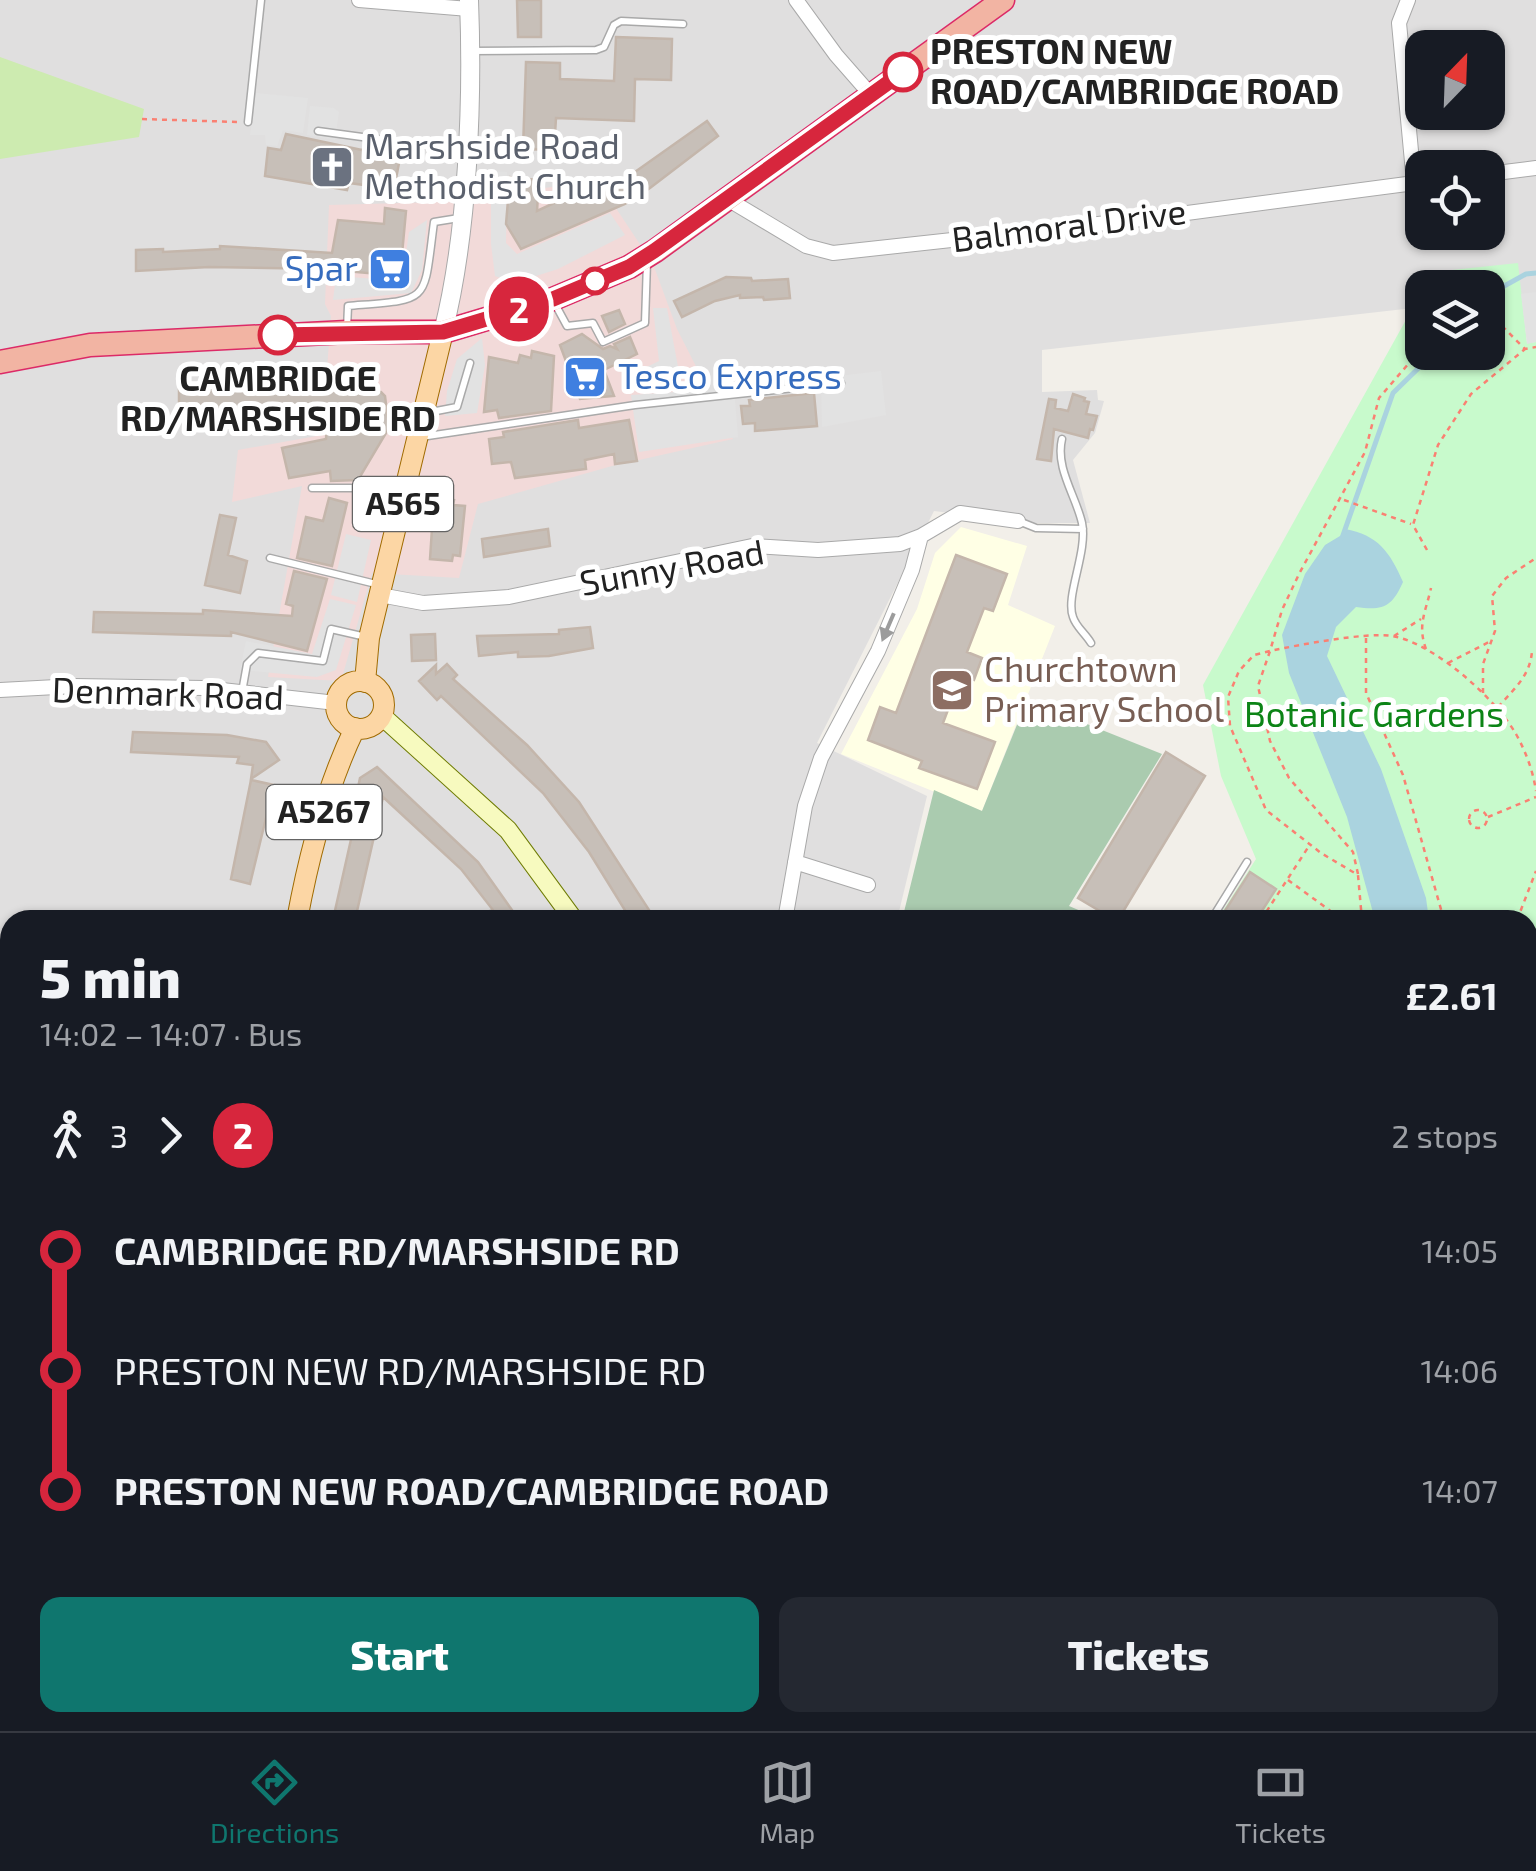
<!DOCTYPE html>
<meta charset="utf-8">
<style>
body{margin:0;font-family:"Exo 2",sans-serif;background:#242831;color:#f1f3f6;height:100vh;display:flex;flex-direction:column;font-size:38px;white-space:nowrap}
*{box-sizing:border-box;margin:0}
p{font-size:32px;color:#9ea1a6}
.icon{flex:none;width:55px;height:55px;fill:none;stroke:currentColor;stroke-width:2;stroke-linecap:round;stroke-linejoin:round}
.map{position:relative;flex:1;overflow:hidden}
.panel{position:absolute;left:0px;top:910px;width:1538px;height:822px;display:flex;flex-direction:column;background:#171b24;border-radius:30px 30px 0 0;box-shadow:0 2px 8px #0004}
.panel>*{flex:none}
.badge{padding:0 20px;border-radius:32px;font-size:35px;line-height:65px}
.needle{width:65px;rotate:23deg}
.controls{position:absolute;left:1405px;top:30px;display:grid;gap:20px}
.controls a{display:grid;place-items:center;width:100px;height:100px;border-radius:20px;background:#171b24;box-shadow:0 2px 8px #0004;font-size:50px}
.map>.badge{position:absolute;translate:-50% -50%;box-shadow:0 0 0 5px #fff}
.legs{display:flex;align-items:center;gap:15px;height:110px;padding:0 40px;font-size:32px}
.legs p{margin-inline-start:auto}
.headline{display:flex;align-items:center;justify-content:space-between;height:170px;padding:0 40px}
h1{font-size:55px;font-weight:800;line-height:75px}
.primary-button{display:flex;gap:20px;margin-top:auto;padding:20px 40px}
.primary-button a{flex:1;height:115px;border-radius:20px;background:#0f766e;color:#fff;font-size:40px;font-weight:800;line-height:115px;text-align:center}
.primary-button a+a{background:#242831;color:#f1f3f6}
ul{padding:0 40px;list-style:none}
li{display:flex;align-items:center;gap:35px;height:120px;font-size:38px}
li i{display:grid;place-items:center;width:15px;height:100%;margin:0 12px;background:currentColor}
li i::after{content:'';width:25px;height:25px;margin:-12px;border:8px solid;border-radius:50%;background:#171b24}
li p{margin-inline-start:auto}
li:first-child i{background:linear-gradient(#0000 50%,currentColor 0)}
li:last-child i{background:linear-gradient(currentColor 50%,#0000 0)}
.tab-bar{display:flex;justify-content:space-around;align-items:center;height:140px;border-top:2px solid #363941;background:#171b24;font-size:28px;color:#9ea1a6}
.tab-bar a{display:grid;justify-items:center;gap:5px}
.tab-bar .on{color:#0f766e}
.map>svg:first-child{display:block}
.residential{fill:#e0dfdf;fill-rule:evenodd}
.commercial{fill:#f2dad9}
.education{fill:#ffffe5}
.grass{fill:#cdebb0}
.forest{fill:#add19e}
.cemetery{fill:#aacbaf}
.park{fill:#c8facc}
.parking{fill:#e2e2e2}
.water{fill:#aad3df}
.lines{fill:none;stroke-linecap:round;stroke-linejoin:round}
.stream{stroke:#aad3df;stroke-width:5}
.building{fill:#c7bfb8;stroke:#c4b6ab;stroke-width:2.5}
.service-casing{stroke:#a9a9a9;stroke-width:9}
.minor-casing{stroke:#a9a9a9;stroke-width:16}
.tertiary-casing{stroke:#a9a9a9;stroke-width:20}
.secondary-casing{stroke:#707d05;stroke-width:20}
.primary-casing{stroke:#a06b00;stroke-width:22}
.trunk-casing{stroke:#dc2a67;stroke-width:25}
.path{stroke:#fa8072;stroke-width:2.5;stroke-dasharray:5 5;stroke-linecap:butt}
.service{stroke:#fff;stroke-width:6}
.minor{stroke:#fff;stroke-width:14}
.tertiary{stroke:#fff;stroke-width:18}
.secondary{stroke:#f7fabf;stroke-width:18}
.primary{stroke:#fcd6a4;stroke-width:20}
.trunk{stroke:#f2b4a3;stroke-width:22}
.oneway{fill:#9c9c9c}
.line-1-casing{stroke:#fff;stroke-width:22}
.line-1{stroke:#d7263d;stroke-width:15}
.stop-1-dot{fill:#fff;stroke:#d7263d;stroke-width:5}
.labels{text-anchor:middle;stroke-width:10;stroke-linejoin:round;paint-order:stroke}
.shield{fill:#fff;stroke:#646464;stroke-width:2.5}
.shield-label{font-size:32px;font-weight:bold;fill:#222}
.stop-label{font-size:35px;font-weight:bold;fill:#222;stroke:#fff;text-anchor:start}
.worship-label{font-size:35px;fill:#5b616d;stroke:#fff;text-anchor:start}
.street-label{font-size:35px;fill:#222;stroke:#fff}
.shop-label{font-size:35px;fill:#366cbe;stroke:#fff;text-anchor:end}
.education-label{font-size:35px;fill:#785e54;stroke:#fff;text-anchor:start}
.park-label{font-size:35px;fill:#0c8416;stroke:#fff}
</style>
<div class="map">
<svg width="1536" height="1731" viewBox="0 0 1536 1731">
<rect width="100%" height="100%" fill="#f2efe9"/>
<path class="residential" d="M0 0H1536V294L1488 300V288H1422V307L1042 350V392L1097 390 1098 400 1104 401 1095 433 1073 460 1090 523H1029L934 511 817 743 927 796 897 920H10V1722L103 1723 102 1731H0ZM1422 48H1488V112H1422ZM1422 168H1488V232H1422Z
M1536 1040V1226L1528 1235V1049Z"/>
<path class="commercial" d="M598 181 653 264 677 329 733 439 612 466 478 504 459 578 372 573 341 681 268 677 302 486 232 502 238 450 322 435 331 316 325 304 329 205 438 202Z"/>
<path class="education" d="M961 527 1027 546 1008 605 1055 626 982 811 841 754 917 609 935 553Z"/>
<path class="grass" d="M0 57 144 109 139 137 0 159Z"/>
<path class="forest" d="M1528 1452 1536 1474V1584L1530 1586Z
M124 1723V1722L230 1723 225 1731H122Z"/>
<path class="cemetery" d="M1027 700 1162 754 1069 906 1102 920H902L934 790 982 811Z"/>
<path class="park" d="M1518 263 1527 343 1536 342V992L1528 1001V920H1217L1256 859 1221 776 1203 685 1422 291V352H1488V288L1424 287 1433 272Z"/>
<path class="parking" d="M256 93 308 98 303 133 283 130 277 146 266 145 265 135H250Z
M310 106 334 108 339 112 335 140 307 135Z
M491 171 507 172 506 243 517 254 610 213 625 235 558 269 514 283 495 276 491 244Z
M427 220 422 270 411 293 333 300 336 276 402 281 409 232Z
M1536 292V342L1527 344 1521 294Z
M653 308H667L679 372 625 393 622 379 659 361Z
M482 338 485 365 477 413 445 416 447 391 457 359Z
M881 371 886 415 822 427 821 378Z
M734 388 738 437 639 452 631 395Z
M346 534 371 540 357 602 331 595Z
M330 599 356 605 336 670 317 677 240 670 246 641 312 654Z"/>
<path class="water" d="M1345 529C1378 535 1390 552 1403 582 1392 607 1383 611 1356 607L1336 627 1327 656 1381 769 1426 898 1429 920H1375L1347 817 1289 673 1282 635 1305 574 1325 545 1345 533Z"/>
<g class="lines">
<path class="stream" d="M1488 295 1526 274 1536 273
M1342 538 1393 393 1435 352
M1074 1731 1077 1722"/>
</g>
<path class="building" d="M517 0H541V37H518Z
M616 37 672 39 671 80 635 79 634 121 556 118 554 150 523 149 526 62 560 63V79L614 81Z
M707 121 718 136 650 188 625 204 521 249 506 224 510 177 539 180 537 211 595 184 601 196Z
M286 134 400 158 394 189 349 183 347 190 265 176 268 148 281 150Z
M385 208 406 211 400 276 323 269 209 267 136 271V250L163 249V252L220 249V246L332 253 338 220 384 224Z
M726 277 751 278 752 281 788 279 790 298 764 300 763 297 740 298V295L715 301 682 317 674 301Z
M619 310 625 324 609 332 602 316Z
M582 334 603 349 610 346 617 349 614 344 630 337 637 354 604 370 614 396 580 399 560 345Z
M532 351 554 356 551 411 499 418 497 410 484 412 489 357 518 363 520 355 531 358Z
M179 388 381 392 385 396 389 428 358 480 331 481 330 471 289 478 282 448 326 439 328 412 283 406V410L179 409Z
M814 393 817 426 755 431V423L743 424 741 406H750L749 400Z
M1073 394 1085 398 1084 401 1089 402 1086 414 1097 416 1093 430 1090 429 1088 438 1054 429 1051 461 1037 459 1049 399 1056 400 1055 408 1068 411Z
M578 420 579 428 629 420 637 461 615 464 614 454 585 460 586 469 515 478 511 462 492 464 489 439 504 437 503 432Z
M329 498 347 503 332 566 297 558 306 517 323 521Z
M434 498 454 500 453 505 465 506 460 556 453 555 452 561 430 559Z
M220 515 236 518 228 555 247 561 240 593 205 585Z
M548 529 550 546 484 557 482 539Z
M956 555 1007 574 993 611 984 608 967 652 982 658 974 680 961 675 943 723 995 742 977 789 919 768 922 761 868 740 880 707 896 713Z
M294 571 327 579 307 651 231 632V636L93 632 94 612 203 614V610L292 616 293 606 286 604Z
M590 627 593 648 549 656 518 657V652L479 656 477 636 559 634V630Z
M435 634 436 660 412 661 411 635Z
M447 664 457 675 453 679 527 745 579 802 651 913 640 920H631L589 852 543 793 441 696 437 700 419 681 436 665V674Z
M133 732 227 735 266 742 279 760 251 779 253 765 237 763 239 757 131 752Z
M1166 752 1205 776 1118 920H1115L1078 898Z
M377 767 478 862 519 920H495L490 911 493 910 461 869 383 797 355 920 334 915 359 804 355 802 360 778Z
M251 780 274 785 250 884 231 879Z
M1250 872 1276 889 1256 920H1219Z"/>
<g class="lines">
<g class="service-casing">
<path id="service" d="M471 51 596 50 604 47 614 25 621 21 683 24
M248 122 261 0
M318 131 465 151
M554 302 567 326 593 323 603 342 645 323 647 262
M347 329 348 306C432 299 423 305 434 222L459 218
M426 413 457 407 470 363
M421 437 635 405 841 383
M1062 439C1055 468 1076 496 1082 523 1088 552 1065 596 1073 617 1076 627 1085 633 1091 643
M312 488H401
M1021 522 1036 528 1083 529
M270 558 380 585
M242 692 247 664 258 653 323 661 331 629 366 637
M1211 920 1247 862"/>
</g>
<g class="minor-casing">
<path id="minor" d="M359 0 469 9
M796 0 836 55 871 95
M1408 0 1399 23 1414 183
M1488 174 1536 168
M729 200 806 246 833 253 1134 220 1422 182
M380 595 423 603 509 597 752 546 818 550 900 544 921 536 960 513 1018 521
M0 690 75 686 204 688 336 703
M795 862 868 885
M785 920 805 806 821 758 878 651 912 570 921 536
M0 1036 10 1037
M0 1275 10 1273
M0 1617 10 1620"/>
</g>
<g class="tertiary-casing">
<path id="tertiary" d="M443 332C468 233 473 102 469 0"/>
</g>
<g class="secondary-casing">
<path id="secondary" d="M382 716 508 830 574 920
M1528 1021 1536 1012"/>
</g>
<g class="primary-casing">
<path id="primary" d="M336 705a24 24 0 1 1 48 0a24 24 0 1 1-48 0Z
M365 682 369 638 443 332
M297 920C309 855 326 788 355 728
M0 1481 10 1475"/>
</g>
<g class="trunk-casing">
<path id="trunk" d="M0 362 90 345 347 332H443L553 299 629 267 655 251 1003 0"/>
</g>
<path class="path" d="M142 119 237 122
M1488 312 1525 349 1536 347
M1344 500 1411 524
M1427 550 1413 525 1438 445 1471 394 1525 349
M1394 636 1421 619
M1366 638V693L1403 775 1444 920
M1426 649C1417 625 1426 611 1431 588
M1448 663 1489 642
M1483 693V664L1495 631 1492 596 1506 578 1536 558
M1498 707C1514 689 1531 675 1532 650
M1469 819a9 9 0 1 1 18 0a9 9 0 1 1-18 0Z
M1488 817 1536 797
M1358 874 1353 852 1289 778 1270 741 1258 686 1270 651C1298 645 1365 632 1392 636 1434 643 1495 698 1516 734 1526 752 1533 771 1536 791
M1288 880 1332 912 1327 920
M1261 920 1309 846
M1362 920 1358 875 1321 853 1266 810 1230 726 1228 697 1239 671 1254 655 1270 651 1282 610 1299 574 1365 452 1379 398 1422 348
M1517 920 1536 871
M481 1731 483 1722"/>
<use href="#service" class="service"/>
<use href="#minor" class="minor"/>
<use href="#tertiary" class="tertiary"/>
<use href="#secondary" class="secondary"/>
<use href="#primary" class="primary"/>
<use href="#trunk" class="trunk"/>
</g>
<defs><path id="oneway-solid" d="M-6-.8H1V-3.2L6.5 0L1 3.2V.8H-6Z" transform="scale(2.5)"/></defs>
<use class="oneway" href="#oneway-solid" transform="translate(888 627) rotate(113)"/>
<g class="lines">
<g class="line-1-casing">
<path id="line-1" d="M278 335 443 332 553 299 629 267 654 251 903 72"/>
</g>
<use href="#line-1" class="line-1"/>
</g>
<defs>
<g id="church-square" transform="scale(2.25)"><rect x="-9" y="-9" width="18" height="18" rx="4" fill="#6b7280" stroke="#fff"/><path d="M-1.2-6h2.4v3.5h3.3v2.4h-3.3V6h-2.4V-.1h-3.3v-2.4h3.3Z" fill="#fff"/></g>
<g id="supermarket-square" transform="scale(2.25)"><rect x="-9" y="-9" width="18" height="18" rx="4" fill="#3f7fe0" stroke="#fff"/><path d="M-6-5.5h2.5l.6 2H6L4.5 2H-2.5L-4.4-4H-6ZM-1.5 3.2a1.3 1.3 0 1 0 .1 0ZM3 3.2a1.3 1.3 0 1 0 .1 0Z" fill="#fff"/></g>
<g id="school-square" transform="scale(2.25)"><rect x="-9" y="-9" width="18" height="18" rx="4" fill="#8d6e63" stroke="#fff"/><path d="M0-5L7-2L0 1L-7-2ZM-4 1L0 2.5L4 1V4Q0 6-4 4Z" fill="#fff"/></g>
</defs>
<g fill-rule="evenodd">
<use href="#church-square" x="332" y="167"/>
<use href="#supermarket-square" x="390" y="269"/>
<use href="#supermarket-square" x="585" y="377"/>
<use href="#school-square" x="952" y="690"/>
</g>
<g class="stop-1-dot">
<circle cx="903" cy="72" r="18"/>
<circle cx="595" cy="281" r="12"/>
<circle cx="278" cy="335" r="18"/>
</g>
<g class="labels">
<g class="shield">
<rect x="353" y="477" width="100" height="54" rx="8"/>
<rect x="266.5" y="785" width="115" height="54" rx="8"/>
</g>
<g class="shield-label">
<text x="403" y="515">A565</text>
<text x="324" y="823">A5267</text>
</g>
<g class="stop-label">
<text x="930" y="64">PRESTON NEW<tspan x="930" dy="40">ROAD/CAMBRIDGE ROAD</tspan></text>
<text x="278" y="391" text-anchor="middle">CAMBRIDGE<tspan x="278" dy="40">RD/MARSHSIDE RD</tspan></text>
</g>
<g class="worship-label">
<text x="364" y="159">Marshside Road<tspan x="364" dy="40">Methodist Church</tspan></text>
</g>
<g class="street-label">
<text transform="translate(1069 226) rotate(-7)" y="12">Balmoral Drive</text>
<text transform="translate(672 568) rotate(-10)" y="12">Sunny Road</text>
<text transform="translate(168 694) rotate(2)" y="12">Denmark Road</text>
</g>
<g class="shop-label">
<text x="358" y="281">Spar</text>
<text x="618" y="389" text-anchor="start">Tesco Express</text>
</g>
<g class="education-label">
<text x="984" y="682">Churchtown<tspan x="984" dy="40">Primary School</tspan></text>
</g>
<g class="park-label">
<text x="1374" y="727">Botanic Gardens</text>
</g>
</g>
</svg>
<div class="controls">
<a><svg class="needle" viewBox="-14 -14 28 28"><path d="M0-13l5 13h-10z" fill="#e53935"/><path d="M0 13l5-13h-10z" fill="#9ea1a6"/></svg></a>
<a><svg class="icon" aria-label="locate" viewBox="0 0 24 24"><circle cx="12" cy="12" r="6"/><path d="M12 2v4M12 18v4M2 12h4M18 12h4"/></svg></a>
<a><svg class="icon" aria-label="layers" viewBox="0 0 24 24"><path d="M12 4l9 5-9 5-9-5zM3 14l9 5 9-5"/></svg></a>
</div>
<b class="badge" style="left:519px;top:309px;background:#d7263d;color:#fff">2</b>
<section class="panel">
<div class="headline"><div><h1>5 min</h1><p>14:02 – 14:07 · Bus</p></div><b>£2.61</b></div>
<div class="legs"><svg class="icon" aria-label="walk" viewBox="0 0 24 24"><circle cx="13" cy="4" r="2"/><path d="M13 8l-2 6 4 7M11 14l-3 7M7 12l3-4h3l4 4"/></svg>3<svg class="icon" aria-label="forward" viewBox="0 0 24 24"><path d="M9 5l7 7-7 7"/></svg><b class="badge" style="background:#d7263d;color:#fff">2</b><p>2 stops</p></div>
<ul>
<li><i style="color:#d7263d"></i><b>CAMBRIDGE RD/MARSHSIDE RD</b><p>14:05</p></li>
<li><i style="color:#d7263d"></i><span>PRESTON NEW RD/MARSHSIDE RD</span><p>14:06</p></li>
<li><i style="color:#d7263d"></i><b>PRESTON NEW ROAD/CAMBRIDGE ROAD</b><p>14:07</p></li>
</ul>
<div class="primary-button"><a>Start</a><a>Tickets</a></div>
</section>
</div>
<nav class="tab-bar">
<a class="on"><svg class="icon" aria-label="directions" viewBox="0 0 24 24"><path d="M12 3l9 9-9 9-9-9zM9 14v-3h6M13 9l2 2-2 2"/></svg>Directions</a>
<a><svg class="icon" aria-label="map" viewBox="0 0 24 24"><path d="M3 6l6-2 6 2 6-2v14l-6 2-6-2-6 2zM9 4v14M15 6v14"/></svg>Map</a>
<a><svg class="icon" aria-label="tickets" viewBox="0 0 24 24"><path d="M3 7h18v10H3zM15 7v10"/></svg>Tickets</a>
</nav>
